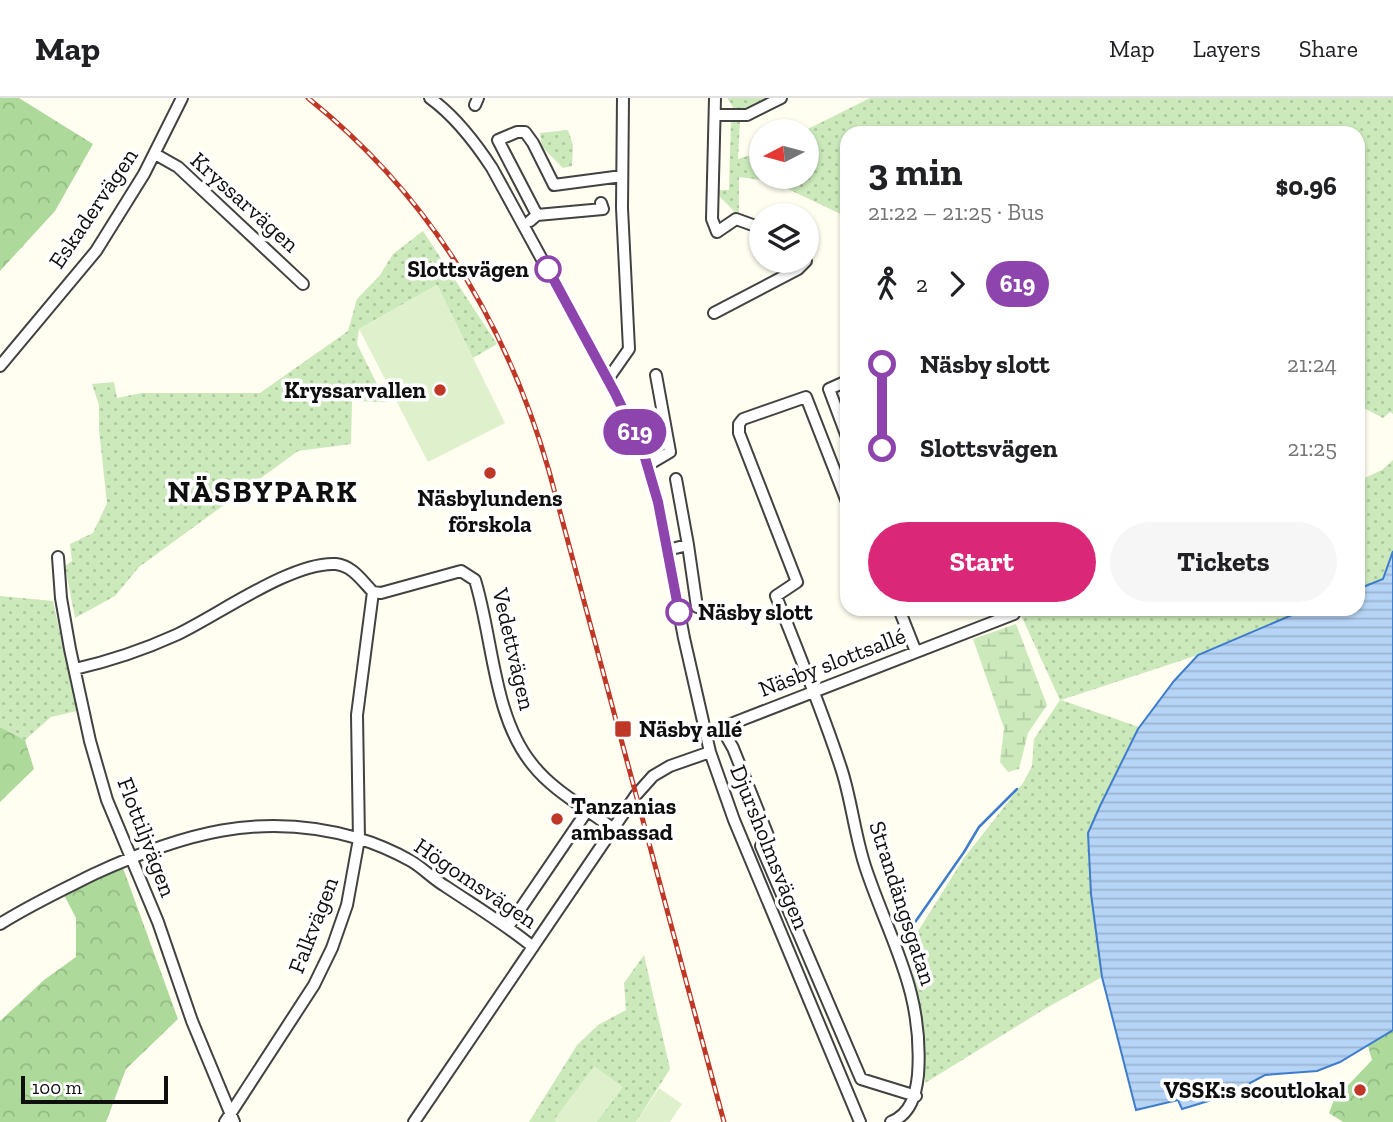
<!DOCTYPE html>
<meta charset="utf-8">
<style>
body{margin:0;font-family:"Zilla Slab",serif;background:#f6f6f6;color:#202124;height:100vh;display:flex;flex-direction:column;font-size:26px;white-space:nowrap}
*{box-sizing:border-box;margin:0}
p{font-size:23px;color:#757577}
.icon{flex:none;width:38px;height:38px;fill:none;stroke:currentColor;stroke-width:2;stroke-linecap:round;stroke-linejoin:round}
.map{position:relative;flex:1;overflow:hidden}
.panel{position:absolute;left:840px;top:28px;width:525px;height:490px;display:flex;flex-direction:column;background:#fff;border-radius:21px;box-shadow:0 2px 5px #0004}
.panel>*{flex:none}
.badge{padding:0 14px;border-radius:23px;font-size:24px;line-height:46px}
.needle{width:46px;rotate:264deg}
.buttons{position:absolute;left:749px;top:21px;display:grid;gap:14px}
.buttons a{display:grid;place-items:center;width:70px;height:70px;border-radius:50%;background:#fff;box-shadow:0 2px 5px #0004;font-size:35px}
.scale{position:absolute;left:21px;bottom:18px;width:147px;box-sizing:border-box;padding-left:7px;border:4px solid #0f0f0f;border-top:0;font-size:19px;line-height:24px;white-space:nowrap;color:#0f0f0f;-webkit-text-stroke:5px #fff;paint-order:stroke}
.map>.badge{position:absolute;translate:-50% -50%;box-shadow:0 0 0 4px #fff}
.legs{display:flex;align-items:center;gap:10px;height:77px;padding:0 28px;font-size:23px}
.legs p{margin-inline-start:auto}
.head{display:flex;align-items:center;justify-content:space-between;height:119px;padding:0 28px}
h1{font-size:38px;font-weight:700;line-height:52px}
.primary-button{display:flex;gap:14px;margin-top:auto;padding:14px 28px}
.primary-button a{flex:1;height:80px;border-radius:42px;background:#db2777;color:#fff;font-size:28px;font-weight:700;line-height:80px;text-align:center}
.primary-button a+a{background:#f6f6f6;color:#202124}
ul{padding:0 28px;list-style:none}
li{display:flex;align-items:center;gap:24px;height:84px;font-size:26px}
li i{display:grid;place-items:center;width:10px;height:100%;margin:0 9px;background:currentColor}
li i::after{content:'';width:18px;height:18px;margin:-9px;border:5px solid;border-radius:50%;background:#fff}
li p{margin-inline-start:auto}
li:first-child i{background:linear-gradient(#0000 50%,currentColor 0)}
li:last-child i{background:linear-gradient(currentColor 50%,#0000 0)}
header{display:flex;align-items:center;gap:42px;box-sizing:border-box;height:98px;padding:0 35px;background:#fff;border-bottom:2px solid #e0e0e0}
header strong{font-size:33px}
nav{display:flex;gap:38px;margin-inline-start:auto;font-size:24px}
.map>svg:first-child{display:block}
.grass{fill:url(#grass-dots)}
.forest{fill:url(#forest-crowns)}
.wetland{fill:url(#wetland-marsh)}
.pitch{fill:#def1cc}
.water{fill:url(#water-rules);stroke:#3e7dcc;stroke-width:2}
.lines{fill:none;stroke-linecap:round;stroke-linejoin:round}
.stream{stroke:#3e7dcc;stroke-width:2.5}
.minor-casing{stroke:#424242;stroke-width:14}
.minor{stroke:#fff;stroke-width:10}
.rail-casing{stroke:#bf3827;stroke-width:5}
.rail{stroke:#fff;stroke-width:2.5;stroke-dasharray:8;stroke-linecap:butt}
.line-1-casing{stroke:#fff;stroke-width:16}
.line-1{stroke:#8e44ad;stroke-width:10}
.stop-1-dot{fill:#fff;stroke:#8e44ad;stroke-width:3.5}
.poi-dot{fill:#bf3827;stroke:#fff;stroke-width:2.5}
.labels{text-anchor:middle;stroke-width:7;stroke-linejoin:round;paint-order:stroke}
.street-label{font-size:23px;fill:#0f0f0f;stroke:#fff}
.stop-label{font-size:23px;font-weight:bold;fill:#0f0f0f;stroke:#fff;text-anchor:end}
.poi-label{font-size:23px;font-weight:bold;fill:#0f0f0f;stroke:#fff;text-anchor:end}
.district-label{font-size:30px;font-weight:bold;letter-spacing:2px;fill:#0f0f0f;stroke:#fff}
</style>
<header>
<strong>Map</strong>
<nav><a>Map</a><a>Layers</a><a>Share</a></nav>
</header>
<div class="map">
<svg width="1393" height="1024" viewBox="0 0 1393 1024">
<defs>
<pattern id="grass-dots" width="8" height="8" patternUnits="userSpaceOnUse" patternTransform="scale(1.75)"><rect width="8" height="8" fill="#cbe9ba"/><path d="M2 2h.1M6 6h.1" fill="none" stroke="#adc79f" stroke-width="1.8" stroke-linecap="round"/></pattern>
<pattern id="forest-crowns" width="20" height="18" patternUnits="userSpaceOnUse" patternTransform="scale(1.75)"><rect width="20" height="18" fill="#adda9a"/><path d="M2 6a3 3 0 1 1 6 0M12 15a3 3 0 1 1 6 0" fill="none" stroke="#94ba84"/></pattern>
<pattern id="wetland-marsh" width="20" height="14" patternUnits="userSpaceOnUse" patternTransform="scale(1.75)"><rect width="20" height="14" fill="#cbe9ba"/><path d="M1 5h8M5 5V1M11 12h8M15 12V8" fill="none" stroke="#adc79f"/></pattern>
<pattern id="water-rules" width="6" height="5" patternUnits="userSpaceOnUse" patternTransform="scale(1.75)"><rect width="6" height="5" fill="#b6d4f6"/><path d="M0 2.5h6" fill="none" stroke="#9bb5d2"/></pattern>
</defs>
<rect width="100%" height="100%" fill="#fffef1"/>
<path class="grass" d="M727 0H769L746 12H735Z
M870 0H1393V316L1390 314 1383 320 1358 307V35H847V119L771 83 739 79V118L719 98 718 92H729L731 22 740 23 738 61 761 54V79H807V33H804Z
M568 32 573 47 572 68 563 70 542 49 540 35Z
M423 133 497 246 473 260 437 187 359 231 357 246 386 304 352 303 351 346 298 353 139 469 115 498 75 520 65 468 72 463 70 446 93 435 107 405 99 332V307L92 286 114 284 117 300 142 295H260L348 233 357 201 380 177 393 156Z
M1393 362V453L1383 481 1358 491V383L1382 372Z
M0 498 53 503 77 613 51 619 25 642 0 629Z
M1031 511 1133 513 1139 511H1306L1198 557 1061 602 1139 629 1100 708 1089 770 1102 879 1043 912 925 985V942L908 849 964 760 1023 685 1032 668 1034 641 1060 602 1020 515Z
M644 857 670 971 636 1024H529L577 947 598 927 626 912 624 885Z"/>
<path class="forest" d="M0 0H19L93 46 55 113 0 173Z
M0 629 25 642 34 671 0 704Z
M123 770 178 921 126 971 106 1024H0V923L44 882 76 859V820L63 795Z
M1393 932V1024H1343L1329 1015 1334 1002 1372 962 1368 948 1362 949Z"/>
<path class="wetland" d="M1016 526 1047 607 1028 635 1019 671 1008 674 1000 664 1004 630 973 541Z"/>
<path class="pitch" d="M437 187 505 325 428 364 359 231Z
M594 968 623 989 597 1024H557L554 1022Z
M659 990 682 1006 670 1024H636Z"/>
<path class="water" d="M1393 453V932L1340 964 1317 973 1265 977 1250 985 1246 994 1234 1001H1215L1182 1011 1178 1002 1136 1012 1102 879 1091 796 1088 735 1100 708 1138 631 1174 583 1198 557 1306 511H1358V491L1383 481Z"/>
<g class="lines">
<path class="stream" d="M904 840 964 754 979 729 1017 691"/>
<g class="minor-casing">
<path id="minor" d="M430 0C455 18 475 44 492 70L615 295 643 353 658 404 684 540 710 654 734 722 860 1024
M715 0 712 121 717 134 736 121 761 130
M475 7 478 0
M715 17H747L781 0
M155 56 178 69 303 186
M537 117 498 42 517 34H525L533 45 554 87 622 78
M530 123 537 117 603 111 601 105
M714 215 798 171 806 163
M0 268 96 153 144 76 182 0
M608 281 629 251 622 110 623 0
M847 283 829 291 847 339
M648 367 670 354 656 277
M847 404 806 299 743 321 739 326V335L797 484 776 498C799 556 823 614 842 673 852 705 855 739 866 771 891 845 924 894 918 977 916 996 911 1016 891 1024
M688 447 697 509
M667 452 688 447 676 381
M58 459 61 500 70 551 90 643 107 702 158 824 192 923 234 1024
M899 511 916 554
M75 571C110 563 143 552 176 537 217 518 292 463 336 466 353 468 362 483 373 494L381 495 461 473 475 482C493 540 493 618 532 666 553 693 586 710 612 730
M721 629 733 650 769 740 768 745 761 748 861 981 916 998
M718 631 1014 516 1012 511
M0 826C30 807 62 792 94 776 181 736 261 712 357 740 374 745 395 754 411 763 423 770 433 781 445 788 475 808 505 826 533 849
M508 829 587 713
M225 1024 314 887 332 850 347 807 359 741 357 617 373 494
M414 1024 636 697 653 678 670 668 710 654"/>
</g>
<use href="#minor" class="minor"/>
<g class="rail-casing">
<path id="rail" d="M308 0C430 98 506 224 549 373L724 1024"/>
</g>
<use href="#rail" class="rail"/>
</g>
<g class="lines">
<g class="line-1-casing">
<path id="line-1" d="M548 171 615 295 643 353 658 404 679 514"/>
</g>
<use href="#line-1" class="line-1"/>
</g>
<g class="stop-1-dot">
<circle cx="548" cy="171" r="12"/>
<circle cx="679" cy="514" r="12"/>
</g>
<g class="poi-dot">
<circle cx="440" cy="292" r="7"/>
<circle cx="490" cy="375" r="7"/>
<rect x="614" y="622" width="18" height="18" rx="3.5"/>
<circle cx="557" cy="721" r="7"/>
<circle cx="1360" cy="992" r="7"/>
</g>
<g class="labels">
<g class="street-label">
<text transform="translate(245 104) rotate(42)" y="8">Kryssarvägen</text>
<text transform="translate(93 110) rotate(-56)" y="8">Eskadervägen</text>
<text transform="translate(514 551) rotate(77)" y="8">Vedettvägen</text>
<text transform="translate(832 564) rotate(-21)" y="8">Näsby slottsallé</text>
<text transform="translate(147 739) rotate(69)" y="8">Flottiljvägen</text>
<text transform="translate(770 749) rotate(68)" y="8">Djursholmsvägen</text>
<text transform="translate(476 785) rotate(34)" y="8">Högomsvägen</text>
<text transform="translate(903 805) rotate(72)" y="8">Strandängsgatan</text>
<text transform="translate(313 827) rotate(-69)" y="8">Falkvägen</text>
</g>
<g class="stop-label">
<text x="529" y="179">Slottsvägen</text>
<text x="698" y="522" text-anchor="start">Näsby slott</text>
</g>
<g class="poi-label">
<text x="426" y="300">Kryssarvallen</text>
<text x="490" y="408" text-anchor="middle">Näsbylundens<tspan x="490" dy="26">förskola</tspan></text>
<text x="639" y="639" text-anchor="start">Näsby allé</text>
<text x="571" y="716" text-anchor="start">Tanzanias<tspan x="571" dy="26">ambassad</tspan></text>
<text x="1346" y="1000">VSSK:s scoutlokal</text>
</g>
<g class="district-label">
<text x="263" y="404">NÄSBYPARK</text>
</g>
</g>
</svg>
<div class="buttons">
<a><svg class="needle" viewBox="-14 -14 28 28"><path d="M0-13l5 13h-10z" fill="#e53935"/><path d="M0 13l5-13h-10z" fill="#757577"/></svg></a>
<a><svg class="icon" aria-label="layers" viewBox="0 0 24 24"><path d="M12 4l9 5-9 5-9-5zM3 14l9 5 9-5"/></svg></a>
</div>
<div class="scale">100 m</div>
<b class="badge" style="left:635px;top:334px;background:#8e44ad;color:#fff">619</b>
<section class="panel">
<div class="head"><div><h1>3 min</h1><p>21:22 – 21:25 · Bus</p></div><b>$0.96</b></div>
<div class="legs"><svg class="icon" aria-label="walk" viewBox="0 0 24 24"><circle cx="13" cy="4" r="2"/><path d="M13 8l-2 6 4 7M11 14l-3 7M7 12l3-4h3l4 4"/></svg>2<svg class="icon" aria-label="forward" viewBox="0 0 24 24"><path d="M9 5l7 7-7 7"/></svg><b class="badge" style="background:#8e44ad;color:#fff">619</b></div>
<ul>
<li><i style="color:#8e44ad"></i><b>Näsby slott</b><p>21:24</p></li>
<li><i style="color:#8e44ad"></i><b>Slottsvägen</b><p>21:25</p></li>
</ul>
<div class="primary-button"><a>Start</a><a>Tickets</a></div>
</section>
</div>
